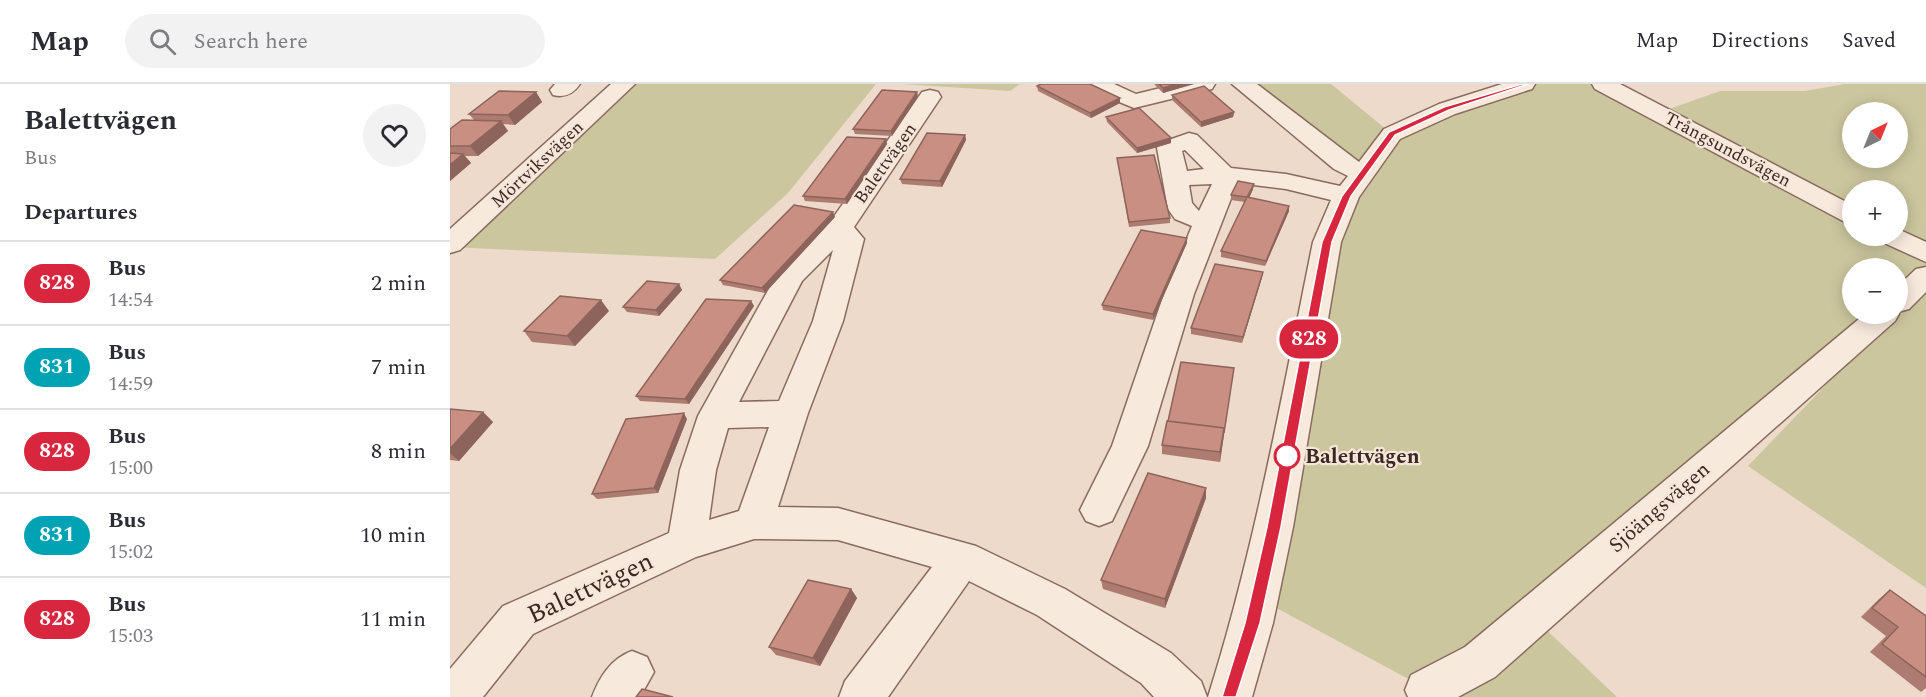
<!DOCTYPE html>
<meta charset="utf-8">
<style>
body{margin:0;font-family:Spectral,serif;background:#f2f2f3;color:#2b2b33;height:100vh;display:flex;flex-direction:column;font-size:22px;white-space:nowrap}
*{box-sizing:border-box;margin:0}
p{font-size:20px;color:#7c7c81}
.icon{flex:none;width:33px;height:33px;fill:none;stroke:currentColor;stroke-width:2;stroke-linecap:round;stroke-linejoin:round}
.map{position:relative;flex:1;overflow:hidden}
.sheet{display:flex;flex-direction:column;background:#fff;width:450px}
.sheet>*{flex:none}
.badge{padding:0 12px;border-radius:20px;font-size:21px;line-height:39px}
.needle{width:39px;rotate:43deg}
.buttons{position:absolute;left:1392px;top:18px;display:grid;gap:12px}
.buttons a{display:grid;place-items:center;width:66px;height:66px;border-radius:50%;background:#fff;box-shadow:0 3px 15px #0003;font-size:30px}
.map>.badge{position:absolute;translate:-50% -50%;box-shadow:0 0 0 3px #fff}
h2{padding:0 24px;font-size:22px;line-height:54px}
.round{display:grid;place-items:center;flex:none;width:63px;height:63px;border-radius:32px;background:#f2f2f3}
.summary{display:flex;align-items:center;justify-content:space-between;height:102px;padding:0 24px}
h1{font-size:28px;font-weight:700;line-height:45px}
ul{padding:0;list-style:none}
li{display:flex;align-items:center;gap:18px;height:84px;padding:0 24px;border-top:2px solid #e1e1e2}
li div{flex:1}
li b{display:block;font-size:22px}
li em{font-style:normal}
li .badge{min-width:66px;font-weight:700;text-align:center}
header{display:flex;align-items:center;gap:36px;box-sizing:border-box;height:84px;padding:0 30px;background:#fff;border-bottom:2px solid #e1e1e2}
header strong{font-size:28px}
nav{display:flex;gap:33px;margin-inline-start:auto;font-size:21px}
.search{width:420px;height:54px;background:#f2f2f3;display:flex;align-items:center;gap:15px;box-sizing:border-box;padding:0 21px;border-radius:33px;color:#7c7c81;font-size:22px}
main{display:flex;flex:1;min-height:0}
.map>svg:first-child{display:block}
.green{fill:#cbc69e;fill-rule:evenodd}
.lines{fill:none;stroke-linecap:round;stroke-linejoin:round}
.minor-casing{stroke:#896b5f;stroke-width:3}
.minor{fill:#f8e9dd;fill-rule:evenodd}
.wall{fill:#ad7b70}
.shaded-wall{fill:#8d645b}
.building{fill:#c98f82;stroke:#8d645b;stroke-width:1.5}
.line{fill:#d7263d;stroke:#fff;stroke-width:1.5}
.stop-dot{fill:#fff;stroke:#d7263d;stroke-width:3}
.labels{text-anchor:middle;stroke-width:4.5;stroke-linejoin:round;paint-order:stroke}
.far-street-label{font-size:18px;fill:#3a2822;stroke:#f5e6d9}
.stop-label{font-size:21px;font-weight:bold;fill:#3a2822;stroke:#f5e6d9;text-anchor:start}
.street-label{font-size:21px;fill:#3a2822;stroke:#f5e6d9}
.near-street-label{font-size:26px;fill:#3a2822;stroke:#f5e6d9}
</style>
<header>
<strong>Map</strong>
<div class="search"><svg class="icon" aria-label="search" viewBox="0 0 24 24"><circle cx="10" cy="10" r="6"/><path d="M15 15l6 6"/></svg>Search here</div>
<nav><a>Map</a><a>Directions</a><a>Saved</a></nav>
</header>
<main>
<section class="sheet">
<div class="summary"><div><h1>Balettvägen</h1><p>Bus</p></div><a class="round"><svg class="icon" aria-label="heart" viewBox="0 0 24 24"><path d="M12 20l-8-8c-3-5 5-10 8-4 3-6 11-1 8 4z"/></svg></a></div>
<h2>Departures</h2>
<ul>
<li><span class="badge" style="background:#d7263d;color:#fff">828</span><div><b>Bus</b><p>14:54</p></div><em>2 min</em></li>
<li><span class="badge" style="background:#00a3b4;color:#fff">831</span><div><b>Bus</b><p>14:59</p></div><em>7 min</em></li>
<li><span class="badge" style="background:#d7263d;color:#fff">828</span><div><b>Bus</b><p>15:00</p></div><em>8 min</em></li>
<li><span class="badge" style="background:#00a3b4;color:#fff">831</span><div><b>Bus</b><p>15:02</p></div><em>10 min</em></li>
<li><span class="badge" style="background:#d7263d;color:#fff">828</span><div><b>Bus</b><p>15:03</p></div><em>11 min</em></li>
</ul>
</section>
<div class="map">
<svg width="1476" height="613" viewBox="0 0 1476 613">
<rect width="100%" height="100%" fill="#eddaca"/>
<path class="green" d="M174 0H426L338 109 265 175 0 163Z
M451 0H570L560 7Z
M791 0H881L942 50 1074 0H1153L1208 29 1270 7H1355L1395 0H1476V192L1448 218V184H1402V230H1434L1083 533 1167 613H971L977 605 808 514 877 158 906 98ZM1402 28H1448V74H1402ZM1402 106H1448V152H1402Z
M1476 196V504L1298 382 1444 230H1448V226Z"/>
<g class="lines">
<g class="minor-casing">
<path id="minor" d="M105 0H130C123 10 115 14 103 11L100 6Z
M161 0H185L10 166 0 169V145Z
M635 0H664L686 10 727 0H765L762 5 684 24 638 5Z
M782 0H807L909 78 934 45 989 20 1052 0H1085L1082 5 1005 30 950 55 909 113 891 158 843 443 823 539 802 613H758C805 464 832 311 863 158L881 116 836 105 787 99 744 210 698 362 662 437 649 442 636 437 630 426 662 362 714 210 742 142 725 135 718 125 707 64 710 59 739 49 747 51 781 84 836 90 890 102 898 92 884 85ZM735 66 754 85 737 87 732 67ZM762 100 749 127 742 119 739 101Z
M1142 0H1170L1402 121V139L1393 137 1145 5Z
M480 6 488 8 491 13 404 143 414 155 393 237 358 329 328 423 388 424 526 462 615 505 721 569 751 597 757 613H704L691 599 587 531 519 497 438 613H389L395 597 482 483 388 456 304 455 246 473 83 550 33 613H0V585L53 522 219 449 230 386 248 332 326 192 380 138 472 8ZM383 166 363 237 329 317 289 318 352 197ZM319 343 289 427 259 436 266 386 278 344Z
M1448 145 1476 158V178L1432 158 1428 152H1448Z
M1476 183V208L1459 225 1448 228 1449 230 1445 237 1045 593 1008 613H958L955 606 961 591 1015 563 1415 230H1448V202L1466 185Z
M182 567 197 573 204 588 190 613H142C150 592 161 575 182 567Z"/>
</g>
<use href="#minor" class="minor"/>
</g>
<path class="wall" d="M704 0H744L713 9Z
M587 2 670 14V19L641 34 588 7Z
M86 8 92 18 65 41 53 40 58 47 28 72H15L21 79 0 97V45L24 36 19 30Z
M467 8 468 13 442 52 405 50 403 45Z
M722 11 784 28 783 33 751 43 722 16Z
M656 33 721 59 687 69 657 38Z
M515 51 516 56 492 103 452 100 450 95Z
M436 55 437 60 397 120 355 117 353 112Z
M667 74 720 134V139L679 143Z
M804 100 803 105 799 114 839 122V127L815 182 771 173V167L795 118 781 116V111Z
M385 133 315 209 273 201 270 196Z
M737 159 703 236 653 226 652 221Z
M813 188 812 193 792 259 741 250V244Z
M229 200 232 206 209 232 177 228 173 223Z
M301 217 304 222 239 320 190 317 186 312Z
M159 227 125 262 82 258 74 247Z
M784 284 770 378 712 370V361Z
M0 325 33 328 43 338 9 377 0 376Z
M237 335 208 409 147 415 142 410Z
M756 404V414L715 524 653 505 651 496Z
M401 505 407 514 370 582 326 571 319 563Z
M1440 506 1476 532V604L1471 608 1420 568 1436 552 1411 533 1429 515Z"/>
<path class="shaded-wall" d="M726 0H744L713 9V4Z
M86 8 92 18 65 41 58 31Z
M467 8 468 13 442 52 441 47Z
M670 14V19L641 34 640 29Z
M784 28 783 33 751 43V38Z
M51 37 58 47 28 72 20 62Z
M515 51 516 56 492 103 490 97Z
M721 54V59L687 69V64Z
M436 55 437 60 397 120 395 115Z
M13 70 21 79 0 97V81Z
M804 100 803 105 797 119V113Z
M839 122V127L815 182 816 177Z
M383 128 385 133 315 209 312 204Z
M737 154V159L703 236V230Z
M813 188 812 193 792 259 793 253Z
M229 200 232 206 209 232 206 226Z
M151 216 159 227 125 262 117 252Z
M301 217 304 222 239 320 235 315Z
M784 284 783 289 770 378V368Z
M33 328 43 338 9 377 0 369V365Z
M234 329 237 335 208 409 204 404Z
M756 404V414L715 524V515Z
M401 505 407 514 370 582 363 574Z"/>
<path class="building" d="M591 0H640L670 14 640 29 587 2Z
M709 0H726L713 4Z
M754 2 784 28 751 38 722 11Z
M432 6 467 8 441 47 403 45Z
M49 7 86 8 58 31 19 30Z
M689 24 721 54 687 64 656 33Z
M12 36 51 37 20 62H0V45Z
M477 49 515 51 490 97 450 95Z
M397 53 436 55 395 115 353 112Z
M0 69 13 70 0 81Z
M704 71 720 134 679 138 667 74Z
M788 97 804 100 797 113 781 111Z
M797 113 839 122 816 177 771 167Z
M344 121 383 128 312 204 270 196Z
M691 146 737 154 703 230 652 221Z
M765 180 813 188 793 253 741 244Z
M197 197 229 200 206 226 173 223Z
M110 212 151 216 117 252 74 247Z
M256 215 301 217 235 315 186 312Z
M731 278 784 284 774 349V344L718 337Z
M0 325 33 328 0 365Z
M234 329 204 404 142 410 176 335Z
M717 337 774 344 770 368 712 361Z
M698 389 756 404 715 515 651 496Z
M358 496 401 505 363 574 319 563Z
M1440 506 1476 532V593L1432 560 1448 543 1422 524Z
M192 605 223 613H186Z"/>
<path class="line" d="M1072 0H1078L999 26 945 51 901 112 882 158 831 443 810 539 786 613H772L795 539 817 443 872 158 892 112 939 48 994 23Z"/>
<circle class="stop-dot" cx="837" cy="372" r="12"/>
<g class="labels">
<g class="far-street-label">
<text transform="translate(1278 65) rotate(28)" y="6">Trångsundsvägen</text>
<text transform="translate(435 79) rotate(-55)" y="6">Balettvägen</text>
<text transform="translate(87 80) rotate(-43)" y="6">Mörtviksvägen</text>
</g>
<g class="stop-label">
<text x="855" y="379">Balettvägen</text>
</g>
<g class="street-label">
<text transform="translate(1209 423) rotate(-41)" y="7">Sjöängsvägen</text>
</g>
<g class="near-street-label">
<text transform="translate(140 503) rotate(-25)" y="9">Balettvägen</text>
</g>
</g>
</svg>
<div class="buttons">
<a><svg class="needle" viewBox="-14 -14 28 28"><path d="M0-13l5 13h-10z" fill="#e53935"/><path d="M0 13l5-13h-10z" fill="#7c7c81"/></svg></a>
<a>+</a>
<a>−</a>
</div>
<b class="badge" style="left:859px;top:255px;background:#d7263d;color:#fff">828</b>
</div>
</main>
